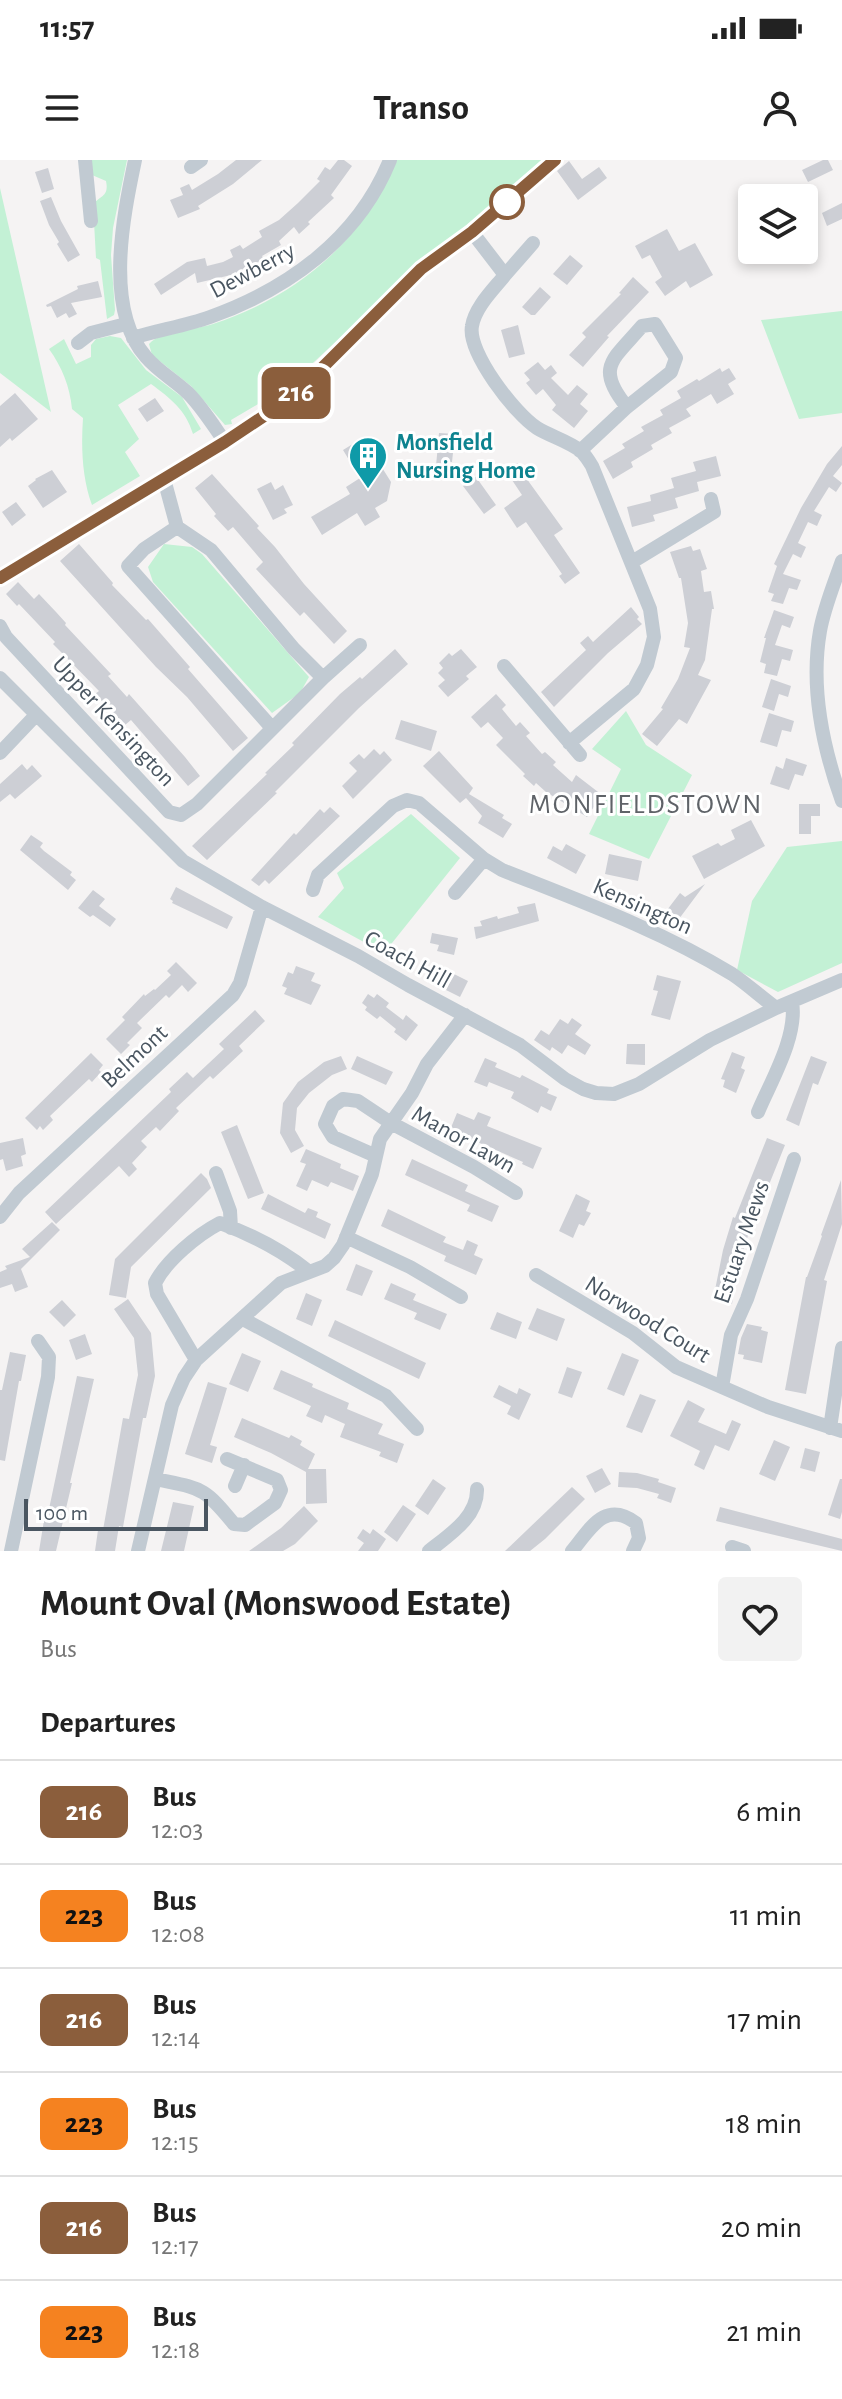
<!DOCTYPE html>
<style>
body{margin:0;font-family:"Alegreya Sans",sans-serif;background:#f2f2f2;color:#222;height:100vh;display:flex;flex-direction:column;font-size:30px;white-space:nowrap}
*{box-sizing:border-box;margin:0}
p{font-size:26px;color:#767676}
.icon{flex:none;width:44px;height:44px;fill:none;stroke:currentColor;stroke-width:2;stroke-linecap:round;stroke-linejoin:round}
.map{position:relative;height:1391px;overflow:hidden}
.drawer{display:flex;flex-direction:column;background:#fff;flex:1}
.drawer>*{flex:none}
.badge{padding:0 16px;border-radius:12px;font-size:28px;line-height:52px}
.fabs{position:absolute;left:738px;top:24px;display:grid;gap:16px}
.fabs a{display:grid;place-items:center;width:80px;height:80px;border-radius:8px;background:#fff;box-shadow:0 4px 12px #0003;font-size:40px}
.scale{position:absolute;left:24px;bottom:20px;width:184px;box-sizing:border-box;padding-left:8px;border:4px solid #4a5661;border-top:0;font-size:22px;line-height:28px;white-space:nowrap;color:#4a5661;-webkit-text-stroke:6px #fff;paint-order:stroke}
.map>.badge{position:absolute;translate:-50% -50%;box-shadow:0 0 0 4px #fff}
h2{padding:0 40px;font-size:30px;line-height:72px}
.round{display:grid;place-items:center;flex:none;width:84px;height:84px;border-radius:8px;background:#f2f2f2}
.summary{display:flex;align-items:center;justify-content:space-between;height:136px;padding:0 40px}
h1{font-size:38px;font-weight:600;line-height:60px}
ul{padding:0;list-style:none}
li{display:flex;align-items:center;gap:24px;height:104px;padding:0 40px;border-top:2px solid #e0e0e0}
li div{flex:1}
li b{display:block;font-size:30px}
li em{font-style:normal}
li .badge{min-width:88px;font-weight:700;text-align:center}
.status{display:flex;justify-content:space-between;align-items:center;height:56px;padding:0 40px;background:#fff;direction:ltr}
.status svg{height:22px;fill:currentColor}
header{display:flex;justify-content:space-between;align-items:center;height:104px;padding:0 40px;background:#fff;font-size:36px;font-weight:600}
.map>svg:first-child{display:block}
.green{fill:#c3f1d5}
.building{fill:#cdcfd5}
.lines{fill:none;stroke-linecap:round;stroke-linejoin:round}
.minor{stroke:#c1cad2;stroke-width:14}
.line-casing{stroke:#fff;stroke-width:18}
.line{stroke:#8b5e3c;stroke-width:12}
.stop-dot{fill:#fff;stroke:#8b5e3c;stroke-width:4}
.labels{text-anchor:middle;stroke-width:6;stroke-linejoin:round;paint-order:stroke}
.street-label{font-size:24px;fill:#4a5661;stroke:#fff}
.culture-label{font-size:24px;font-weight:bold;fill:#0d838f;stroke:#fff;text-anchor:start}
.quarter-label{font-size:28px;letter-spacing:2px;fill:#5f6368;stroke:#fff}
</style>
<div class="status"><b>11:57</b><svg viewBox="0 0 49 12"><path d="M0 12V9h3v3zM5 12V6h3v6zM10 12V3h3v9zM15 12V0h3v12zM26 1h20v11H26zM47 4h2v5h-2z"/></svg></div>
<header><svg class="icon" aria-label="menu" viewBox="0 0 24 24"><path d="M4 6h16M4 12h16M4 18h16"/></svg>Transo<svg class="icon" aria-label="person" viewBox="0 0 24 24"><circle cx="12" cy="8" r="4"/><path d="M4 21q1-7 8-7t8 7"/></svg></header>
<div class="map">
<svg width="842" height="1391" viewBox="0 0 842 1391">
<rect width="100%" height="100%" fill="#f5f3f3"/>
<path class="green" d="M88 0H127L113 68 111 95 115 150 114 155 107 159 100 100 96 98 93 44C102 35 109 36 106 21L92 15Z
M396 0H546L423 101 287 227 231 260 232 264 225 265 191 226 152 195 149 184C162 170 196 170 213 164 277 143 333 105 370 49 380 34 388 16 396 0Z
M0 28 51 252 0 213Z
M842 151V253L799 259 761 160Z
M110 176 121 178 146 210 182 237 201 269 193 274C186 250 170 238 151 224L118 245 139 279 125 292 140 316 92 345C82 318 81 287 83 258L72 249C70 227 62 207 49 189L64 179 76 204 91 197V185L96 179Z
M164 384 192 387 202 394 309 517 300 533 272 553 153 422 148 407Z
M626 551 646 585 692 615 649 699 589 674 621 609 592 589Z
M411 654 460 698 384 793 318 757 344 728 337 713Z
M842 681V803L778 832 737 810 752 741 787 687Z"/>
<path class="building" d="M236 0H262L233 24 198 46 200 49 178 58 170 40 183 35 180 28 189 24 192 30 218 14Z
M338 0H344L352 6 331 35 334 38 308 62 310 64 299 74 294 67 279 81 281 85 262 96 265 101 253 108 255 112 244 118 242 113 233 118 231 115 197 123 195 113 161 135 154 124 187 102 205 98 207 106 223 102 233 97 230 90 240 85 243 89 262 77 259 71 279 60 298 43 320 21 317 19 325 7 330 10Z
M823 0H828L833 10 808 22 802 10Z
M569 1 582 19 599 7 607 18 578 40 557 11Z
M48 8 54 29 42 33 35 12Z
M51 37 61 61 80 95 68 102 57 84 59 82 49 65 40 41Z
M842 43V59L827 66 822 53Z
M667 69 679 91 695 83 713 115 690 128 686 121 665 136 655 122 662 117 650 95 642 99 635 86Z
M570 95 583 106 567 125 553 114Z
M633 117 649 132 607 176 609 177 583 207 569 195 586 177 582 173 621 134 619 133Z
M98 121 102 137 71 143 77 154 69 158 66 153 57 158 51 146 47 147 46 145 78 129 77 126Z
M540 127 551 137 535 155H531L522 147Z
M518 165 525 194 509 198 501 170Z
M538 202 545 210 551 205 557 213 551 218 568 235 577 225 588 234 580 244 588 251 574 268 552 250 556 245 543 229 536 235 526 223 530 220 524 213Z
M720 208 722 212 729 208 736 219 728 224 734 234 717 244 711 234 686 249 691 256 669 268 672 273 651 285 653 289 631 302 633 307 613 319 603 301 625 288 622 284 644 271 641 267 663 255 660 250 681 238 677 231 697 219 699 221Z
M15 233 38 259 12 281 10 278 0 287V246Z
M155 238 164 251 147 262 138 249Z
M439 273 455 274 452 302H447L446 307 436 306Z
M361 279 378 308 381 306 391 322 387 341 375 348 380 357 365 366 357 353 322 375 311 357 350 334 346 327 360 318 343 290Z
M842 286V305L833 316 842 323 836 332 829 327 814 351 822 355 817 366 808 362 798 383 806 387 801 398 793 394 783 414 801 420 797 430 789 428 783 444 771 441 774 434 768 432 777 406 774 404 801 348 827 304Z
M716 296 721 316 697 322 699 331 675 338 678 348 653 355 655 361 632 367 627 347 651 341 650 335 674 328 671 318 696 311 693 302Z
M518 303 529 322 563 369 554 375 580 413 565 424 559 416 562 414 526 362 517 368 504 348 522 335 506 311Z
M52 310 67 332 43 348 28 326 36 320 35 319Z
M212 314 259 366 257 368 275 387 304 424 347 471 334 484 304 452 300 456 256 409 263 402 233 367 228 371 214 356 216 354 195 328Z
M476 317 496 345 484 354 463 326Z
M271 322 275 330 283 325 293 345 284 349 287 353 273 360 257 329Z
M16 342 26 355 12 366 2 352Z
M79 384 113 423 112 425 146 460 148 459 190 507 188 509 248 578 233 591 187 537 156 507 60 401Z
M691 386 693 391 700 389 707 409 701 411 704 432 711 431 714 449H712L705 500 698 515 711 520 687 564 679 559 657 586 642 574 663 549 661 548 678 519 690 488 684 487 688 463 681 418H679L670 392Z
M18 422 34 439 39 434 56 452 66 463 65 465 111 514 108 516 127 537 129 534 185 597 200 616 188 626 131 560 125 565 95 534 99 531 64 495 53 484 55 482 19 444 17 446 6 434Z
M631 447 639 457 637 459 642 464 608 493 554 547 541 532 586 490 580 483 588 476 593 482Z
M774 450 794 457 790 468 782 465 775 485 793 490 790 501 782 499 777 516 764 513 766 504 760 502 766 478H764Z
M395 489 408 504 359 548 275 632 277 633 207 700 192 686 267 614 265 613 294 585 292 583 340 534 360 517 362 519Z
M461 489 477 507 466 516 469 519 448 537 438 526 445 520 438 513 443 508 439 503 449 493 452 496Z
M771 519 791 526 788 537 779 534 774 551 762 547Z
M496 534 506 545 502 549 516 566 520 562 530 573 526 576 542 594 545 592 556 602 553 605 572 622 576 615 602 635 587 657 546 632 536 623 534 626 523 616 525 614 496 585 503 578 488 562 481 568 471 557Z
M769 553 794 561 791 572 782 570 777 587 760 582Z
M401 560 437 571 431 591 395 579Z
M374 589 380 595 384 591 392 600 353 639 342 626 357 611 349 603 359 594 364 599Z
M439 591 473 628 469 634 504 655 502 658 512 664 503 678 478 663 482 656 466 638 460 643 423 606Z
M786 598 807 605 803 616 795 614 789 630 770 624 776 606 783 609Z
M22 604 27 610 32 605 42 616 15 639 10 634 0 642V624Z
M799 644H820V656H811V674H799Z
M330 647 340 656 269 724 265 720 259 726 251 720 294 673 296 675 320 649 324 653Z
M751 660 765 686 704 719 692 696 718 683 721 686 735 679 731 670Z
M31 675 43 683 40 687 44 691 72 712 70 715 76 720 68 730 20 690Z
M566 684 586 695 576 714 547 698 553 686 562 691Z
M609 694 642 701 638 721 605 714Z
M705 724 673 767 661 758 680 733 685 737Z
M176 727 233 757 227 769 172 743 173 741 170 739Z
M93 730 105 739 99 746 116 759 110 767 93 755 90 757 78 748Z
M535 743 539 761 476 779 474 767 482 766 480 761 497 756 498 759 519 753 517 747Z
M432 773 458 778 454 795 437 791 439 785 430 783Z
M176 802 197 823 188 832 182 825 169 838 166 835 137 863 142 868 127 883 130 885 121 894 106 879 125 860 122 857 144 834 145 836 154 829 155 830 171 815 167 811Z
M296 806 315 813 311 821 321 825 311 845 284 834 287 828 282 826 288 812 293 814Z
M454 814 468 821 460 837 446 830Z
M657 815 681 821 670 860 651 855 658 831 653 830Z
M368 834 374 838 377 834 389 843 386 847 403 860 406 855 418 865 406 881 394 872 396 869 380 856 377 859 365 850 367 847 362 843Z
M255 850 265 861 239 886 243 891 213 919 210 916 176 948 179 951 160 971 156 967 141 981 147 987 132 1003 137 1009 129 1017 119 1006 56 1064 45 1052 171 932 169 929 187 912 193 918 224 889 219 884Z
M572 858 582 865 575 874 591 885 585 895 568 885 562 894 552 887 550 891 534 880 541 870 549 875 560 859 568 864Z
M627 884H645V905L626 904Z
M732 892 745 897 741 908 745 910 736 933 723 927 725 920 721 919Z
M91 893 103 905 99 910 101 912 92 922 89 919 50 956 53 960 43 970 40 966 37 970 25 958Z
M341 896 347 909 332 915 309 933 297 948 295 970 304 986 291 993 280 973 283 943 298 922 324 902Z
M357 896 393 912 386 925 351 909Z
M811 896 827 902 818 925 813 923 799 966 786 960Z
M485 898 497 903 495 907 520 918 522 915 549 929 547 933 557 937 551 951 541 946 538 953 511 938 514 932 489 922 487 927 474 922Z
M478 952 491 957 487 966 542 988 533 1009 522 1004 523 1002 450 970 457 953 474 960Z
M237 965 264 1033 248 1039 221 972Z
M23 978 26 994 21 996 23 1006 6 1011 3 999 0 1000V983Z
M767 978 785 985 756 1057 754 1056 738 1108 732 1144 713 1140 723 1090 733 1057 735 1058Z
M306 989 341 1004 340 1008 359 1016 353 1031 331 1022 328 1027 312 1020 307 1031 296 1026 306 1004 300 1002Z
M412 999 468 1025 465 1031 499 1046 492 1062 467 1051 470 1045 405 1015Z
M201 1013 207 1019 211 1028 131 1107 126 1138 109 1135 115 1099Z
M841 1020 842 1064 824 1120 827 1121 806 1234 785 1230 806 1117H807L822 1076 821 1075Z
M268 1034 305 1053 308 1048 318 1052 316 1057 331 1064 325 1079 261 1049Z
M576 1034 590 1041 586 1051 591 1053 584 1066 579 1064 573 1078 559 1071Z
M388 1049 446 1077 443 1082 463 1090 467 1080 478 1085 474 1095 483 1099 476 1115 444 1101 446 1096 381 1066Z
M52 1062 60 1070 21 1109 28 1127 15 1132 12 1124 0 1128V1112L7 1109 5 1106 30 1097 22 1089Z
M356 1104 373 1111 362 1136 346 1130Z
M391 1123 416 1134 413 1140 447 1154 440 1170 414 1159 417 1153 384 1139Z
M306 1133 322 1140 312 1166 296 1159Z
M128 1139 151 1173 155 1216 146 1258H143L123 1367 119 1366 115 1391H95L98 1370H103L123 1258 129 1259 138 1215 134 1178 114 1149Z
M62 1140 76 1155 64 1167 49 1152Z
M537 1148 565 1159 557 1181 528 1169Z
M497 1152 522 1162 516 1179 490 1169Z
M335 1160 426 1203 419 1219 328 1176Z
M747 1164 762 1167 761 1170 768 1172 762 1203 743 1199 744 1195 738 1194 741 1178Z
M85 1174 92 1194 76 1200 69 1180Z
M10 1192 26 1195 21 1221H19L5 1301 0 1300V1230H2Z
M242 1193 261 1201 248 1232 229 1224Z
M622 1193 639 1200 624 1236 607 1229Z
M567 1207 582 1212 572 1238 558 1233Z
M281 1210 313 1224 312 1227 349 1243 347 1249 383 1264 378 1274 404 1284 397 1303 379 1296 381 1292 340 1277 345 1264 325 1255 322 1263 306 1256 311 1246 273 1229Z
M77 1216 94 1219 70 1323H72L56 1391H39L46 1348 49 1349Z
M208 1222 227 1228 210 1285 217 1287 212 1303 185 1294Z
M499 1225 517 1234 519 1228 531 1234 519 1260 507 1254 511 1246 493 1237Z
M640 1234 656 1240 642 1273 626 1267Z
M688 1240 705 1249 698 1262 726 1274 732 1260 741 1264 729 1291 715 1285 704 1310 694 1305 700 1291 670 1276Z
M242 1258 289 1278 291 1275 302 1281 300 1285 315 1294 308 1309H326L327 1343 306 1344V1312L271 1293 234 1277Z
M774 1280 790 1287 775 1321 759 1314Z
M805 1288 820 1292 815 1312 800 1308Z
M602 1308 611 1324 595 1333 586 1316Z
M619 1312 637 1313 659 1319 658 1322 676 1328 671 1343 657 1338 659 1334 637 1328 618 1327Z
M433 1319 446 1328 428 1355 415 1346Z
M840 1319H842V1352L840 1359 828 1355Z
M572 1327 585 1339 545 1379 530 1391H505Z
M173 1342 194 1346 184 1391H161Z
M403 1345 416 1354 397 1382 384 1372Z
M304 1346 318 1361 295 1384 283 1391H249L281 1368Z
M720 1347 842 1379V1391L716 1361Z
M363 1369 370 1374 373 1369 386 1379 378 1391H358L364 1383 357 1378Z"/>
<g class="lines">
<path class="minor" d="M85 0 91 61
M135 0C123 57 104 149 146 197 158 211 174 220 188 233 202 247 213 265 225 282
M191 7 201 0
M472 72 505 115C493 130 475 147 472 166 467 192 515 254 537 268 550 276 568 281 581 291 585 295 589 301 592 306L650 449 654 477 647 505 634 529 569 583
M505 115 533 83
M133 178C158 170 185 166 210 157 288 129 358 79 390 0
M78 183 91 173 126 164
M580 291 627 247 671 212 676 198 655 164 642 166C614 199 594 207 627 247
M164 319 177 367 211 390 294 489 323 518
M177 367 144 389 128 406 272 568
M842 401C834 424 824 448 820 471 810 528 823 588 842 641
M632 402 714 352 711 339
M0 418 225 282 294 236 421 109 472 72 555 0
M0 466 6 477 169 652 181 655 197 644 323 518 360 485
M504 506 580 595
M0 518 183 701 262 747 358 796 408 825 520 885 565 919 583 929 596 933 614 934 639 924 710 880 776 848 842 820
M0 593 36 555
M313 730 318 715 393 646 407 640 419 643 484 699 502 710C580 741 660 770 732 814 747 824 761 837 776 848
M455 733 484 699
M758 952C771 921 798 876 792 842
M376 996 333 977 325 964 333 946 343 939 358 941 391 963 474 1007 516 1033
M216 1013 230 1051 231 1068
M0 1057 19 1033 233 835 240 823 262 747
M346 1077 410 1107 461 1137
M536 1115 633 1173 676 1207 768 1247 842 1271
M243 1159 386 1236 417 1269
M196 1200 157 1134 155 1123C166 1101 197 1075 220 1063 250 1074 283 1091 308 1111
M722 1227 731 1175 747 1139 794 999
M830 1268 842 1188
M155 1319C202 1329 203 1326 234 1364L245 1365 275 1343 281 1330 277 1320 227 1299
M235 1326 244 1305
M732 1387 744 1391
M11 1391 48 1217 49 1197 38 1181
M138 1391 172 1245 184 1218 196 1200 281 1123 325 1106 334 1098 343 1085 372 1014 380 979 412 933 427 904 465 855
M429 1391C449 1375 478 1357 477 1329
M572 1391C591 1368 605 1340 636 1363L639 1378 633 1391"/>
</g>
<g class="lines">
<g class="line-casing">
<path id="line" d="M0 418 225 282 294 236 421 109 472 72 555 0"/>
</g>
<use href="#line" class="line"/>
</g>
<defs>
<g id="building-pin" transform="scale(2)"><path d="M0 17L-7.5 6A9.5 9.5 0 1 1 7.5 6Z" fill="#0f9aa8" stroke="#fff"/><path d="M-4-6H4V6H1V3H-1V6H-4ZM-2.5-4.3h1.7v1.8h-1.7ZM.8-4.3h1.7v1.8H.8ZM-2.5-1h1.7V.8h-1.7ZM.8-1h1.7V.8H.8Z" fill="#fff"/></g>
</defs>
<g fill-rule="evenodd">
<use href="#building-pin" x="368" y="296"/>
</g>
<circle class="stop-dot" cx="507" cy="42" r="16"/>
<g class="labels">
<g class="street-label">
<text transform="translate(252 110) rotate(-28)" y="8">Dewberry</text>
<text transform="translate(114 561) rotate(47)" y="8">Upper Kensington</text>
<text transform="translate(643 746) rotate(24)" y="8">Kensington</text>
<text transform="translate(408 799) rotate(29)" y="8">Coach Hill</text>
<text transform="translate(134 896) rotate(-43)" y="8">Belmont</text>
<text transform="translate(464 979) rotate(29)" y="8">Manor Lawn</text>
<text transform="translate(741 1082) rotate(-71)" y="8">Estuary Mews</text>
<text transform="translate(648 1159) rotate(32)" y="8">Norwood Court</text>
</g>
<g class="culture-label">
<text x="396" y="290">Monsfield<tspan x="396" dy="28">Nursing Home</tspan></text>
</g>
<g class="quarter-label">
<text x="646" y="653">MONFIELDSTOWN</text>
</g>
</g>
</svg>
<div class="fabs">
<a><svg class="icon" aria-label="layers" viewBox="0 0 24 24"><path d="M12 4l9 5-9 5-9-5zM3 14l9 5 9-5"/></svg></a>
</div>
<div class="scale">100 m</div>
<b class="badge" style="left:296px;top:233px;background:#8b5e3c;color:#fff">216</b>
</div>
<section class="drawer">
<div class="summary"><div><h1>Mount Oval (Monswood Estate)</h1><p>Bus</p></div><a class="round"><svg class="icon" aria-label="heart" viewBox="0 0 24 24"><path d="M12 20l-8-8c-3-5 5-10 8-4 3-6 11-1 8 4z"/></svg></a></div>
<h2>Departures</h2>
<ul>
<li><span class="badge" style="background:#8b5e3c;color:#fff">216</span><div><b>Bus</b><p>12:03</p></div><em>6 min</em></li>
<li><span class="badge" style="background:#f58220;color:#111">223</span><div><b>Bus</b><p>12:08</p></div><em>11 min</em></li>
<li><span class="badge" style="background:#8b5e3c;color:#fff">216</span><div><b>Bus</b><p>12:14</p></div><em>17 min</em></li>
<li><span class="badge" style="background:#f58220;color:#111">223</span><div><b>Bus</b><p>12:15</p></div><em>18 min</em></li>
<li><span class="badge" style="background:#8b5e3c;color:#fff">216</span><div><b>Bus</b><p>12:17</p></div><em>20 min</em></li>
<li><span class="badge" style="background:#f58220;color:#111">223</span><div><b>Bus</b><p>12:18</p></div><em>21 min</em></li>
</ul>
</section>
